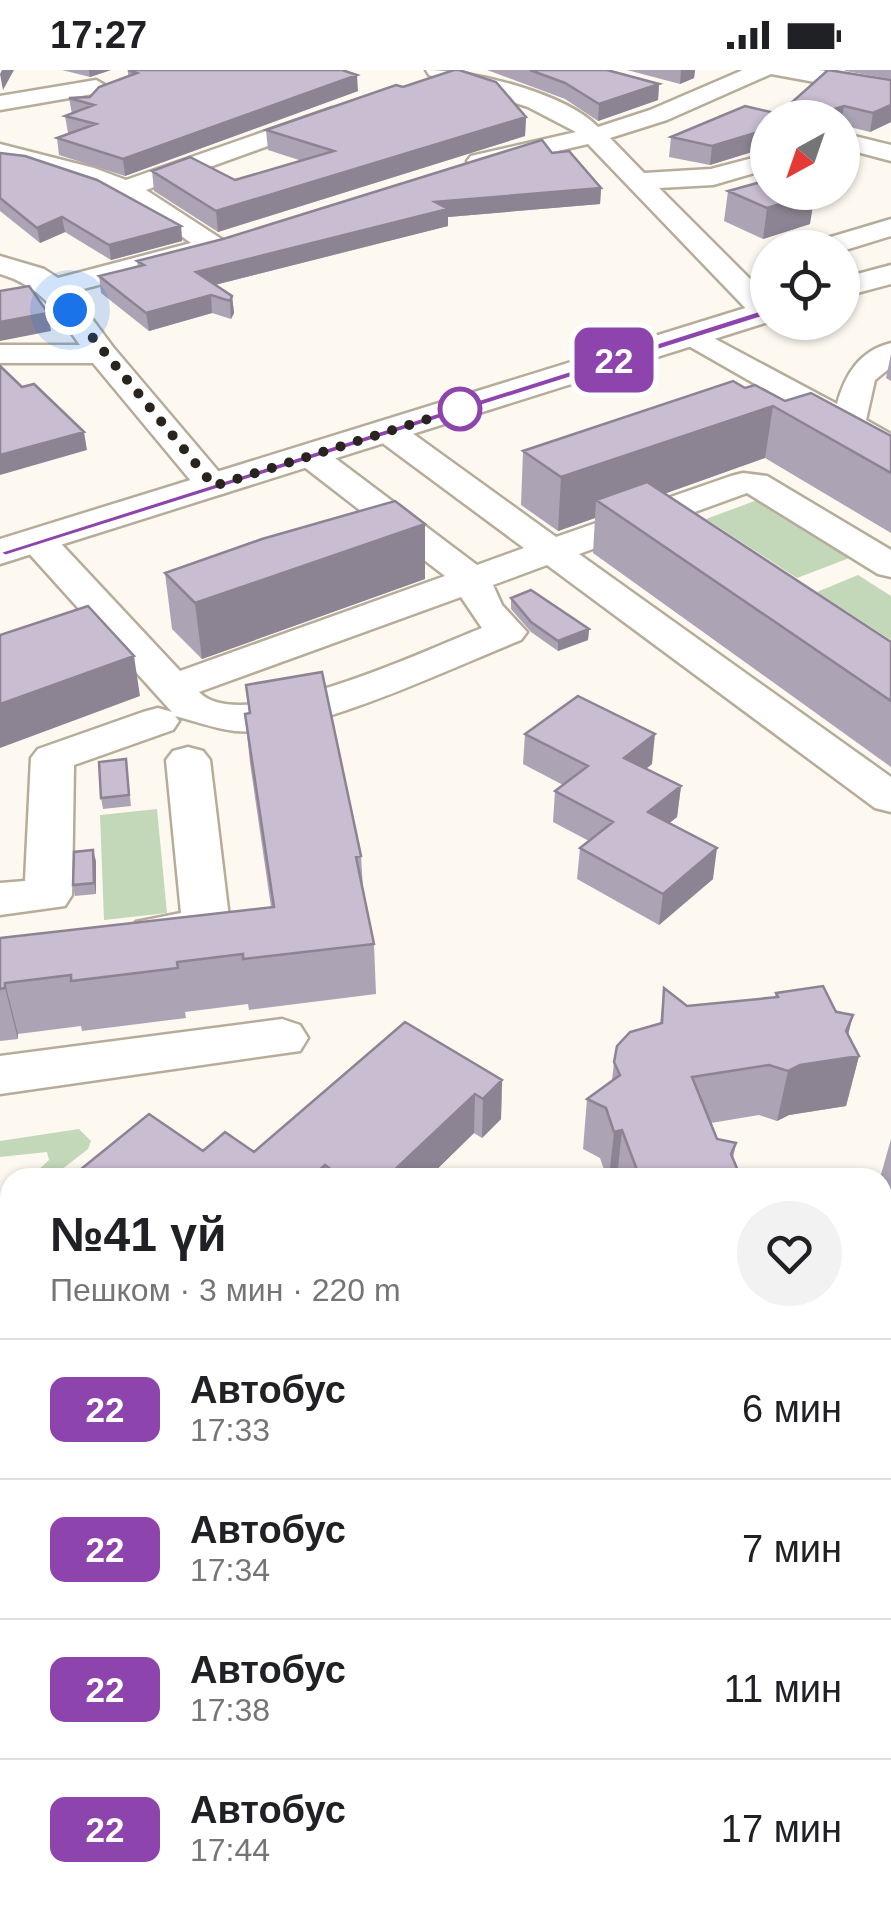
<!DOCTYPE html>
<html lang="ru">
<meta charset="utf-8">
<style>
body{margin:0;font-family:Arial,sans-serif;background:#f2f2f2;color:#202124;height:100vh;display:flex;flex-direction:column;font-size:38px;white-space:nowrap}
*{box-sizing:border-box;margin:0}
p{font-size:32px;color:#757577}
.icon{flex:none;width:55px;height:55px;fill:none;stroke:currentColor;stroke-width:2;stroke-linecap:round;stroke-linejoin:round}
.map{position:relative;flex:1;overflow:hidden}
.side{position:absolute;left:0px;top:1098px;width:892px;height:752px;display:flex;flex-direction:column;background:#fff;border-radius:30px 30px 0 0;box-shadow:0 2px 8px #0004}
.side>*{flex:none}
.badge{padding:0 20px;border-radius:15px;font-size:35px;line-height:65px}
.needle{width:65px;rotate:220deg}
.tools{position:absolute;left:750px;top:30px;display:grid;gap:20px}
.tools a{display:grid;place-items:center;width:110px;height:110px;border-radius:50%;background:#fff;box-shadow:0 2px 8px #0004;font-size:50px}
.you{position:absolute;width:50px;height:50px;margin:-25px;border:8px solid #fff;border-radius:50%;background:#1a73e8;box-shadow:0 0 0 15px #1a73e833}
.map>.badge{position:absolute;translate:-50% -50%;box-shadow:0 0 0 5px #fff}
.round{display:grid;place-items:center;flex:none;width:105px;height:105px;border-radius:52px;background:#f2f2f2}
.headline{display:flex;align-items:center;justify-content:space-between;height:170px;padding:0 50px}
h1{font-size:48px;font-weight:700;line-height:75px}
ul{padding:0;list-style:none}
li{display:flex;align-items:center;gap:30px;height:140px;padding:0 50px;border-top:2px solid #e0e0e0}
li div{flex:1}
li b{display:block;font-size:38px}
li em{font-style:normal}
li .badge{min-width:110px;font-weight:700;text-align:center}
.status{display:flex;justify-content:space-between;align-items:center;height:70px;padding:0 50px;background:#fff;direction:ltr}
.status svg{height:28px;fill:currentColor}
.map>svg:first-child{display:block}
.green{fill:#c3d7b9}
.lines{fill:none;stroke-linecap:round;stroke-linejoin:round}
.minor-casing{stroke:#b7ac9a;stroke-width:5}
.major-casing{stroke:#b7ac9a;stroke-width:5}
.minor{fill:#fff;fill-rule:evenodd}
.major{fill:#fff;fill-rule:evenodd}
.wall{fill:#aca3b4}
.shaded-wall{fill:#8c8492}
.building{fill:#c8bdd1;stroke:#8c8492;stroke-width:2.5}
.line{fill:#8e44ad;stroke:#fff;stroke-width:2.5}
.walk{stroke:#29251e;stroke-width:10;stroke-dasharray:0 18}
.stop-dot{fill:#fff;stroke:#8e44ad;stroke-width:5}
</style>
<div class="status"><b>17:27</b><svg viewBox="0 0 49 12"><path d="M0 12V9h3v3zM5 12V6h3v6zM10 12V3h3v9zM15 12V0h3v12zM26 1h20v11H26zM47 4h2v5h-2z"/></svg></div>
<div class="map">
<svg width="891" height="1848" viewBox="0 0 891 1848">
<rect width="100%" height="100%" fill="#fdf9f1"/>
<path class="green" d="M760 429 852 487 797 508 706 449Z
M858 505 891 526V570L817 522Z
M157 739 167 843 104 850 100 745Z
M79 1059 91 1071 88 1079 52 1107 38 1100 49 1090 47 1082 0 1087V1071Z"/>
<g class="lines">
<g class="minor-casing">
<path id="minor" d="M426 0C472 0 565 23 598 57L650 40 743 0H819L891 12V26L771 4 667 50 610 68 644 103 711 99 768 84V99L713 115 659 118 768 227 766 251 755 248 588 74 480 99 471 96 467 91 471 86 576 62 528 37 429 5Z
M96 10 108 17 104 22 0 40V26Z
M332 38 344 45 340 50 146 120 223 170 227 176 223 182 72 222 113 277 225 409 230 416 225 423 213 426 201 423 93 293H0V275H80C56 241 41 216 0 204V186L44 199 58 208 191 173C128 126 75 108 0 90V74L94 98 126 110Z
M842 63 891 75V91L842 78Z
M891 149V166L842 181V178H810L814 172Z
M691 256 837 334C845 305 859 281 891 273V297L875 310 866 350 891 364V388L879 385 680 271 676 265 680 259Z
M389 352 401 355 556 467 731 406 743 403 767 406 891 480V507L878 504 747 423 579 484 891 707V742L875 738 547 495 493 515 502 535 527 562 521 570C450 598 308 668 235 661 216 659 195 651 175 646L179 651 173 660 74 695 72 825 65 836 0 845V813L25 811 31 688 38 679 143 642 158 638 172 642 25 479 20 471 25 463 38 460 51 463 180 601 445 506 299 393 294 386 299 379H323L477 495 524 478 377 369 372 362 377 355ZM461 527 482 558C430 578 242 668 199 622Z
M188 677 203 681 210 690 230 856 223 868 153 880 136 876 129 864 136 852 181 843 166 690 173 681Z
M282 949 300 955 308 968 300 981 0 1024V986Z"/>
</g>
<g class="major-casing">
<path id="major" d="M891 195V214L842 227V208Z
M768 231V252L0 494V469Z"/>
</g>
<use href="#minor" class="minor"/>
<use href="#major" class="major"/>
</g>
<path class="wall" d="M62 0H111L90 7Z
M128 0 358 21 125 106 59 85 57 68 70 64 68 63 65 46 72 44 69 28 90 27 128 6Z
M487 0H607L659 14 658 30 598 51 565 29Z
M627 0H695L694 8 680 14Z
M828 0 891 52 870 62 842 55V48H768V77L710 95 669 87 671 67 779 44Z
M891 0V9L845 1V0Z
M526 47 525 66 218 162 154 121 152 101 235 110 302 91 268 80 266 60Z
M0 83 181 156 182 171 111 190 65 162 40 173 0 141Z
M552 83 601 118 600 134 448 147V156L215 215 232 226 234 243 231 249 212 243 149 261 101 223 99 206 138 197 137 191Z
M728 121 810 154 763 169 724 151Z
M891 284V311L886 308Z
M745 318 891 366V463L765 388 664 424 891 572V697L593 483 595 448 558 461 521 435 523 381Z
M425 454V509L202 589 172 559 165 503Z
M511 528 589 559 588 570 558 581 531 562 511 539Z
M246 615 361 786 363 818 374 874 376 924 249 940 248 934 185 942 186 948 82 961 81 956 18 964V969L0 971V868L271 837 250 693 245 644 249 643Z
M525 664 652 694 646 699 681 716 677 747 669 753 713 809 659 855 577 809 580 778 589 771 553 752 555 721 563 715 523 694Z
M126 689 131 736 103 739 101 728Z
M96 791V824L75 826 73 815Z
M664 918 687 936 775 927 776 923 853 945 848 965 859 986 846 1036 789 1045 777 1051 759 1045 711 1053 717 1069 736 1073 733 1089 741 1108H607L600 1088 583 1079 587 1029 612 1010 614 992 660 954Z
M502 1010 501 1049 482 1068 474 1063 428 1108H70L203 1081 254 1082Z
M891 1069V1140L882 1123V1108H880Z
M882 1449 891 1453V1848H843L828 1840H882V1660L889 1640 882 1637Z"/>
<path class="shaded-wall" d="M2 0H14L3 20 0 4Z
M89 0H111L90 7Z
M681 0H695L694 8 680 14Z
M357 5 358 21 125 106 123 89Z
M659 14 658 30 598 51 599 34Z
M891 35V52L870 62 873 43Z
M844 36 842 48H805Z
M526 47 525 66 218 162 216 141Z
M768 59V77L710 95 712 76Z
M601 118 600 134 448 147V156L198 219 196 202 435 132Z
M815 123 810 154 763 169 767 138Z
M62 147 65 162 40 173 37 158Z
M181 156 182 171 111 190 109 175Z
M211 225 212 243 149 261 146 243Z
M232 226 234 243 231 249 230 231Z
M48 243 51 261 0 271V252Z
M773 336 765 388 613 442 596 430 595 448 558 461 561 407Z
M84 362 87 380 0 405V385Z
M425 454V509L202 589 195 533Z
M589 559 588 570 558 581V571Z
M134 586 140 626 0 678V634Z
M655 664 652 694 621 718 624 688Z
M681 716 677 747 645 773 648 742Z
M717 778 713 809 659 855 663 824Z
M93 780 96 791V824L94 813Z
M5 913 18 964V969L5 918Z
M853 945 842 988 859 986 846 1036 789 1045 777 1051 788 1001 846 961Z
M502 1010 501 1049 482 1068 483 1029Z
M475 1024 474 1063 428 1108H386Z
M622 1060 617 1108H609L614 1062Z
M325 1095 326 1108H310Z
M10 1445V1492L0 1502V1454Z"/>
<path class="building" d="M128 0H342L357 5 123 89 57 68 96 54 65 46 94 35 69 28 90 27 99 17 137 3Z
M454 0H459L496 12 526 47 216 141 152 101 190 87 235 110 334 81 266 60 396 15 403 17Z
M530 0H607L659 14 599 34 565 13Z
M828 0 891 10V35L873 43 844 36 805 48H768V59L712 76 671 67 745 36 779 44Z
M542 70 552 83 569 81 601 118 435 132 448 139 196 202 232 226 230 231 211 225 146 243 99 206 144 195 137 191 223 169Z
M0 83 25 86 97 110 181 156 109 175 62 147 37 158 0 128Z
M768 110V122L815 123 767 138 728 121Z
M29 216 48 243 0 252V221Z
M0 296 22 317 34 314 84 362 0 385Z
M733 311 745 318 755 315 785 331 811 323 891 366V403L773 336 561 407 523 381Z
M647 412 891 572V631L596 430Z
M395 431 425 454 195 533 165 503 262 469Z
M531 520 589 559 558 571 531 552 511 528Z
M88 536 134 586 0 634V565Z
M322 602 361 786 356 787 374 874 243 889V884L177 892 178 898 71 911V905L5 913V918L0 919V868L274 837 245 644 250 643 246 615Z
M578 626 655 664 624 688 681 716 648 742 717 778 663 824 580 778 613 752 555 721 588 696 525 664Z
M126 689 129 725 101 728 99 692Z
M93 780 94 813 73 815 74 782Z
M823 916 836 942 853 945 846 961 859 986 800 995 788 1001 769 995 692 1007 717 1069 736 1073 731 1084 741 1108H640L622 1060 614 1062 606 1038 587 1029 620 1005 614 992 617 976 630 962 662 953 664 918 687 936 778 927 776 923Z
M405 952 502 1010 483 1029 475 1024 386 1108H343L325 1095 310 1108H70L149 1044 203 1081 225 1062 254 1082Z
M10 1191V1445L0 1454V1199Z
M882 1449 891 1453V1602L882 1597Z
M891 1647V1838L882 1834V1674Z"/>
<path class="line" d="M768 238 772 244 5 486 0 482Z"/>
<g class="lines">
<path class="walk" d="M70 240 214 416 460 339"/>
</g>
<circle class="stop-dot" cx="460" cy="339" r="20"/>
</svg>
<div class="tools">
<a><svg class="needle" viewBox="-14 -14 28 28"><path d="M0-13l5 13h-10z" fill="#e53935"/><path d="M0 13l5-13h-10z" fill="#757577"/></svg></a>
<a><svg class="icon" aria-label="locate" viewBox="0 0 24 24"><circle cx="12" cy="12" r="6"/><path d="M12 2v4M12 18v4M2 12h4M18 12h4"/></svg></a>
</div>
<div class="you" style="left:70px;top:240px"></div>
<b class="badge" style="left:614px;top:290px;background:#8e44ad;color:#fff">22</b>
<section class="side">
<div class="headline"><div><h1>№41 үй</h1><p>Пешком · 3 мин · 220 m</p></div><a class="round"><svg class="icon" aria-label="heart" viewBox="0 0 24 24"><path d="M12 20l-8-8c-3-5 5-10 8-4 3-6 11-1 8 4z"/></svg></a></div>
<ul>
<li><span class="badge" style="background:#8e44ad;color:#fff">22</span><div><b>Автобус</b><p>17:33</p></div><em>6 мин</em></li>
<li><span class="badge" style="background:#8e44ad;color:#fff">22</span><div><b>Автобус</b><p>17:34</p></div><em>7 мин</em></li>
<li><span class="badge" style="background:#8e44ad;color:#fff">22</span><div><b>Автобус</b><p>17:38</p></div><em>11 мин</em></li>
<li><span class="badge" style="background:#8e44ad;color:#fff">22</span><div><b>Автобус</b><p>17:44</p></div><em>17 мин</em></li>
</ul>
</section>
</div>
